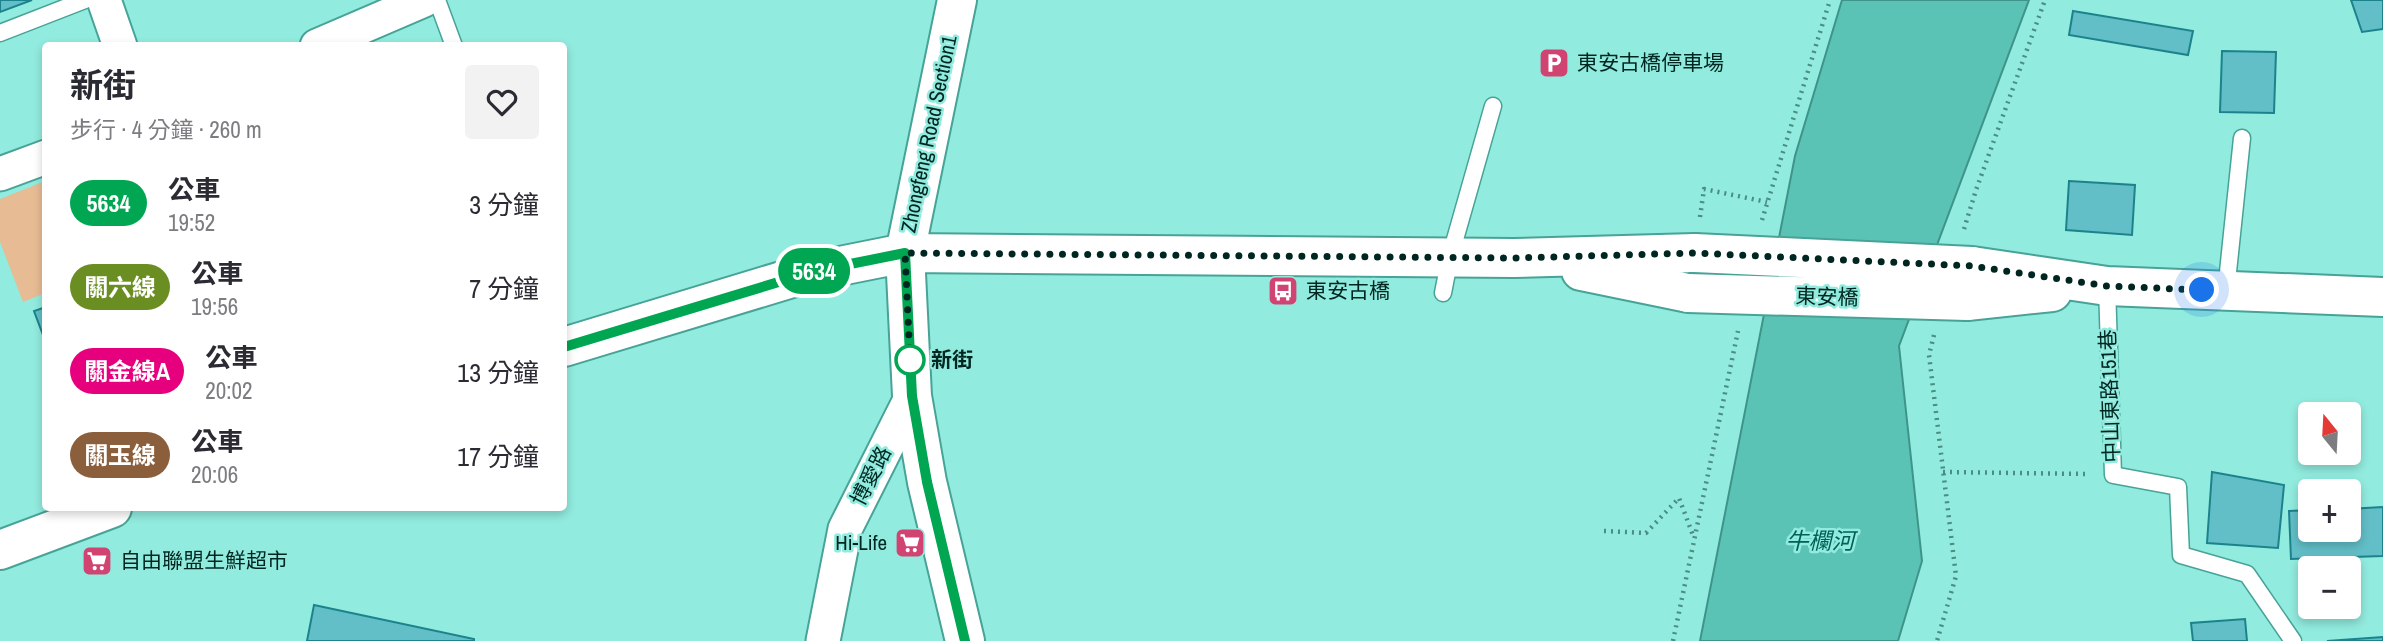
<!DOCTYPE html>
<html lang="zh-TW">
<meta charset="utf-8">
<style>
body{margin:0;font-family:"Archivo Narrow","Noto Sans TC",sans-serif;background:#f2f2f3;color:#2b2b33;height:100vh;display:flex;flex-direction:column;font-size:26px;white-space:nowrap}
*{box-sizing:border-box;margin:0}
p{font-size:23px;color:#7c7c81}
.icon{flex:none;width:38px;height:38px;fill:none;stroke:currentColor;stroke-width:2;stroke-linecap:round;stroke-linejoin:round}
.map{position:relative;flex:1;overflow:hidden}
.panel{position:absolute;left:42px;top:42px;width:525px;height:469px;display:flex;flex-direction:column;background:#fff;border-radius:7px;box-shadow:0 4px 10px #0003}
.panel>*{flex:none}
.badge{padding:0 14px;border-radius:23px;font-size:24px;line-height:46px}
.needle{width:46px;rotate:342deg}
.controls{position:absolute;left:2298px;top:402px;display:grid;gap:14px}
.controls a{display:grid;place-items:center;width:63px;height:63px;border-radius:7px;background:#fff;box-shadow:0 4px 10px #0003;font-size:35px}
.you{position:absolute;width:35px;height:35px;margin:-18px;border:5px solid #fff;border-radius:50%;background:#1a73e8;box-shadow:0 0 0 10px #1a73e833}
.map>.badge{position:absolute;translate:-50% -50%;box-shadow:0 0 0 4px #fff}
.round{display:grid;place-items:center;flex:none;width:74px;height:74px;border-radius:7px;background:#f2f2f3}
.overview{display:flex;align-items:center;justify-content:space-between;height:119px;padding:0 28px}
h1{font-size:33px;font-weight:700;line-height:52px}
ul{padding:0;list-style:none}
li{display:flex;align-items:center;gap:21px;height:84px;padding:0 28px}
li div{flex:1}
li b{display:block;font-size:26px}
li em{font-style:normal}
li .badge{min-width:77px;font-weight:700;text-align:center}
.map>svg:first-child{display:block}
.green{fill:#e7bc95}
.water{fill:#5ac3b5;stroke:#3f9489;stroke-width:2}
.building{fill:#62bec7;stroke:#1c838c;stroke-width:2}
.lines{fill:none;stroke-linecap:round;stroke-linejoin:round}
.lane-casing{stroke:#47a397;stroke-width:19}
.street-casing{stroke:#47a397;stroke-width:37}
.secondary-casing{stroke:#47a397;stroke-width:42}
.path{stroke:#4b8c83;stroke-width:4.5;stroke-dasharray:2 5;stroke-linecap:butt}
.lane{stroke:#fff;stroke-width:16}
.street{stroke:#fff;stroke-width:33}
.secondary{stroke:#fff;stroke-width:38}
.secondary-bridge-casing{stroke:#47a397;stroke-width:42;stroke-linecap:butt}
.secondary-bridge{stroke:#fff;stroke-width:38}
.line-casing{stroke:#fff;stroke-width:16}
.line{stroke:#00a651;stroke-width:10}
.walk{stroke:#002621;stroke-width:7;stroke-dasharray:0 12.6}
.stop-dot{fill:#fff;stroke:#00a651;stroke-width:3.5}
.labels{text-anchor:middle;stroke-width:5;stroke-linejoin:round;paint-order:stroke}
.poi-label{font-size:21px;fill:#002621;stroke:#91ebde;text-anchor:start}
.street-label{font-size:21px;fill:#002621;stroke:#91ebde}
.stop-label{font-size:21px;font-weight:bold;fill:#002621;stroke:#91ebde;text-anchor:start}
.water-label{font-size:23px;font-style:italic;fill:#005f56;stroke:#91ebde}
</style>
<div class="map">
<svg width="2383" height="641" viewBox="0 0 2383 641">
<rect width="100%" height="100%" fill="#91ebde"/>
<path class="green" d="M45 181V293L23 302 0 242V199Z"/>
<path class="water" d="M1842 0H2029L1899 346 1922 561 1898 641H1700L1795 156Z"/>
<path class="building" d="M0 0H32L0 12Z
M2351 0H2383V29L2362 32Z
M2073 11 2193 31 2188 55 2069 35Z
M2222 51 2276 52 2274 113 2220 112Z
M2069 181 2135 185 2132 235 2066 230Z
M46 307V343L34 311Z
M2212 472 2284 485 2278 548 2207 543Z
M2383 507V556L2291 559 2289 511 2310 510V530H2348V509Z
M314 605 474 639V641H307Z
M2245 619 2247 641H2193L2191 623Z
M2383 637V641H2327Z"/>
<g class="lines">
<g class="lane-casing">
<path id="lane" d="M437 0 454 46
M0 33 85 0
M2107 286 2113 475 2178 487 2181 555 2247 574 2293 641
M2226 291 2242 138
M1443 293 1450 257 1493 106"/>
</g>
<g class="street-casing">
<path id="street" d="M104 0 120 46
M317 46 424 0
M0 174 46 157
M823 641 845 529 912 396"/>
</g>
<g class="secondary-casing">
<path id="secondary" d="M957 0 905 253 912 396 927 482 965 641
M1972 266 2107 286 2383 297
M1581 271 1688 293
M1967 301 2052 292
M564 347 815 271 905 253 1514 258 1695 253
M0 550 112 508"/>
</g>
<path class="path" d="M1700 217 1704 189 1767 202
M1762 220 1830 0
M1964 229 1976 190 2045 0
M1934 335 1929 355 1956 576 1937 641
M1943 472 2088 474
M1604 531 1646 533 1679 498 1694 538
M1673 641 1738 331"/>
<use href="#lane" class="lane"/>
<use href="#street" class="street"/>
<use href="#secondary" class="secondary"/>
<g class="secondary-bridge-casing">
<path id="secondary-bridge" d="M1695 253 1972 266
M1688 293 1967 301"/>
</g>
<use href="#secondary-bridge" class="secondary-bridge"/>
</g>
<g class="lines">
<g class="line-casing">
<path id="line" d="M564 347 815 271 905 253 912 396 927 482 965 641"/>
</g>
<use href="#line" class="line"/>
<path class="walk" d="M910 360 905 253 1514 258 1695 253 1972 266 2107 286 2202 290"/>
</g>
<defs>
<g id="parking-square" transform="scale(1.575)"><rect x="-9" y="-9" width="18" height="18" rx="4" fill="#d14472" stroke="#91ebde"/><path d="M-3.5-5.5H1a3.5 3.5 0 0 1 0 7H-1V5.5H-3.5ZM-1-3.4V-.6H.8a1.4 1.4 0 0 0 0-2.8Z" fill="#fff"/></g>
<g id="bus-square" transform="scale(1.575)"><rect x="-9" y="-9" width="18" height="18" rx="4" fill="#d14472" stroke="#91ebde"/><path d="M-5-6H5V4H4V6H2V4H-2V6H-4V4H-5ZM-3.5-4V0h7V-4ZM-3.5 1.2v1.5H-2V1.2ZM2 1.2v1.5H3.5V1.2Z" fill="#fff"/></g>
<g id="supermarket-square" transform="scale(1.575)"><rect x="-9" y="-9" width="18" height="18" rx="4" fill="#d14472" stroke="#91ebde"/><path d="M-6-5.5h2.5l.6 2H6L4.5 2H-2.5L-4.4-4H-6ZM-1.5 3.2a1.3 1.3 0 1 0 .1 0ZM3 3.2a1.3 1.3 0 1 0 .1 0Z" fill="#fff"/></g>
</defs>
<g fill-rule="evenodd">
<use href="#parking-square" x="1554" y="63"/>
<use href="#bus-square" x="1283" y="291"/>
<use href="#supermarket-square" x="910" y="543"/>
<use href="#supermarket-square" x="97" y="561"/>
</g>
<circle class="stop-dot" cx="910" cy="360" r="14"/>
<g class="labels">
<g class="poi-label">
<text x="1577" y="70">東安古橋停車場</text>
<text x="1306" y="298">東安古橋</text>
<text x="887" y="550" text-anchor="end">Hi-Life</text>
<text x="120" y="568">自由聯盟生鮮超市</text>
</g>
<g class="street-label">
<text transform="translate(929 134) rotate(-78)" y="7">Zhongfeng Road Section1</text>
<text transform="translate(1827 297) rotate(2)" y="7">東安橋</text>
<text transform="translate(2110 396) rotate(-92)" y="7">中山東路151巷</text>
<text transform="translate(871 476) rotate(-63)" y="7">博愛路</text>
</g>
<g class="stop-label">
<text x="931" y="367">新街</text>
</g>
<g class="water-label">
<text x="1820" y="549">牛欄河</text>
</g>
</g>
</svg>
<div class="controls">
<a><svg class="needle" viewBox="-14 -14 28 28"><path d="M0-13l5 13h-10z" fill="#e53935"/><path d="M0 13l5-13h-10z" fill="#7c7c81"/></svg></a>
<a>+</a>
<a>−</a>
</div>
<div class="you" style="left:2202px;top:290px"></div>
<b class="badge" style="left:814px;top:271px;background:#00a651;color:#fff">5634</b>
<section class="panel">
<div class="overview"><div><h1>新街</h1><p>步行 · 4 分鐘 · 260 m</p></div><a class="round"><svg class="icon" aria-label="heart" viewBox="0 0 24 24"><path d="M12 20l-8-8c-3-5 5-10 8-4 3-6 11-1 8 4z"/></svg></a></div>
<ul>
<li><span class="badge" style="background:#00a651;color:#fff">5634</span><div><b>公車</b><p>19:52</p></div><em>3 分鐘</em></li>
<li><span class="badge" style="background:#6b8e23;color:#fff">關六線</span><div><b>公車</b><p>19:56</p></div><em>7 分鐘</em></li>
<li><span class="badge" style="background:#e6007e;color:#fff">關金線A</span><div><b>公車</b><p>20:02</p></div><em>13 分鐘</em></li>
<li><span class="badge" style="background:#8b5e3c;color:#fff">關玉線</span><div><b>公車</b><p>20:06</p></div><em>17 分鐘</em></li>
</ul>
</section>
</div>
